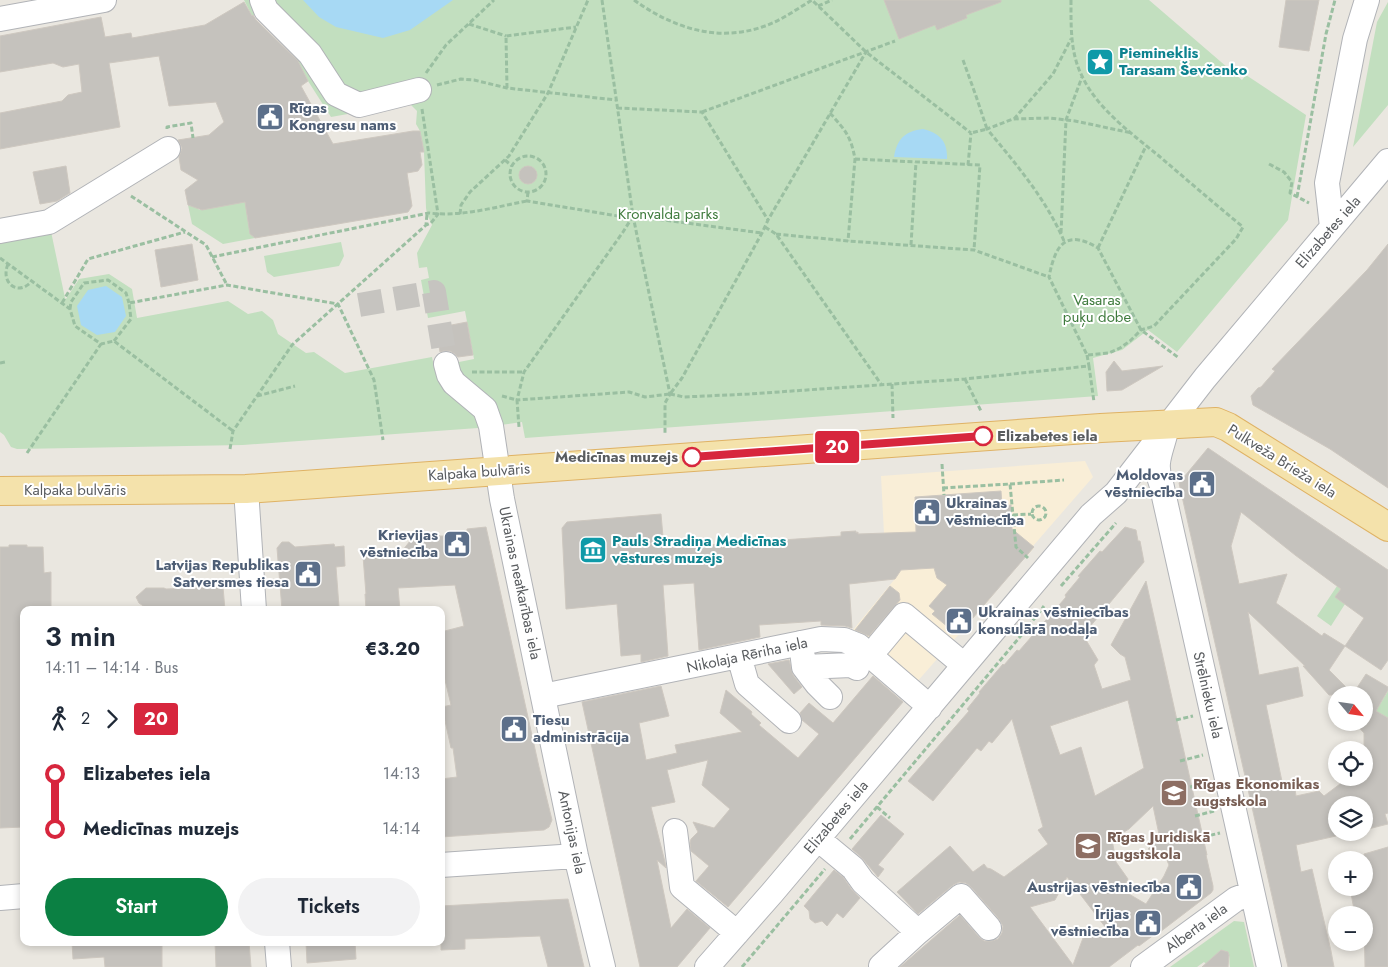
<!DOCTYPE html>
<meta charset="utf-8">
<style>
body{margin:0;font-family:Jost,sans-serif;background:#f2f2f3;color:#1f2937;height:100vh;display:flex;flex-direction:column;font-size:19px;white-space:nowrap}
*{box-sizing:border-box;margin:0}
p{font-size:16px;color:#747a83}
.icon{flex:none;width:28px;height:28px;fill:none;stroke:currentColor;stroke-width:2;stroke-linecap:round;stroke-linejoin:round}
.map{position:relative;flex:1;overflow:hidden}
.side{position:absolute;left:20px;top:606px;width:425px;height:340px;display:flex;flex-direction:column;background:#fff;border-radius:10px;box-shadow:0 2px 8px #0003}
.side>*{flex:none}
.badge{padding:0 10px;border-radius:4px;font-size:18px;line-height:32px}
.needle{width:32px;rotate:119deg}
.tools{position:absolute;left:1328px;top:686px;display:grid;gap:10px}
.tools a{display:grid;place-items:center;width:45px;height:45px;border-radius:50%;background:#fff;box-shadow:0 2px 8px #0003;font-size:25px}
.map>.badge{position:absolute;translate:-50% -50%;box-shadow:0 0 0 2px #fff}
.legs{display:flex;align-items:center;gap:8px;height:55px;padding:0 25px;font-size:16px}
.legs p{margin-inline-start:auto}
.headline{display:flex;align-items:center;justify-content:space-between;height:85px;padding:0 25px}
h1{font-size:28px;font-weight:600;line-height:38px}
.cta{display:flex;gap:10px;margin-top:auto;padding:10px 25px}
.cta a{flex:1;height:58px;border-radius:30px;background:#0b8043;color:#fff;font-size:20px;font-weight:600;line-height:58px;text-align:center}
.cta a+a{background:#f2f2f3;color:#1f2937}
ul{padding:0 25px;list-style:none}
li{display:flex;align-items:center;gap:18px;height:55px;font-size:19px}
li i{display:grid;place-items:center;width:8px;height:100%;margin:0 6px;background:currentColor}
li i::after{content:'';width:12px;height:12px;margin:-6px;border:4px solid;border-radius:50%;background:#fff}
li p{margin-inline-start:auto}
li:first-child i{background:linear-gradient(#0000 50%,currentColor 0)}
li:last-child i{background:linear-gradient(currentColor 50%,#0000 0)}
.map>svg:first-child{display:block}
.commercial{fill:#f9eed7}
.green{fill:#c2dfbf}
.water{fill:#a7d9f4}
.building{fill:#c5c2bd;stroke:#cec8c0;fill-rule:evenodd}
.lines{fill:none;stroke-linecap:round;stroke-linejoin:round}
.minor-tunnel{stroke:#c6c4c0;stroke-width:24;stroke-dasharray:24 12;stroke-linecap:butt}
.minor-casing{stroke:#b1b3b7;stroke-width:26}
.major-casing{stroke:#dfb264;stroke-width:30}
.path{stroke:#9abfa1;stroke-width:3;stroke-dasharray:5 2.5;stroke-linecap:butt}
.minor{stroke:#fff;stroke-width:24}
.major{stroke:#f4e2ab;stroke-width:28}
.line-1-casing{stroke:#fff;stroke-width:11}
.line-1{stroke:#d7263d;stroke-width:8}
.stop-1-dot{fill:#fff;stroke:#d7263d;stroke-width:2.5}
.labels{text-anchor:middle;stroke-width:4;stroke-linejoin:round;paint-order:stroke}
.culture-label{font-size:15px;font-weight:bold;fill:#0d838f;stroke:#fff;text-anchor:start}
.service-label{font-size:15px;font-weight:bold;fill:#4e5e75;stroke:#fff;text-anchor:end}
.park-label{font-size:15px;fill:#3f7b3d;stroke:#fff}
.street-label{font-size:15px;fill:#595c5f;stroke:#fff}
.stop-label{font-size:15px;font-weight:bold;fill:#595c5f;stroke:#fff;text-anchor:start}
.education-label{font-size:15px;font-weight:bold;fill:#785e54;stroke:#fff;text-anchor:start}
</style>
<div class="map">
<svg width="1388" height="967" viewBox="0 0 1388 967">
<rect width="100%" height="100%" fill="#eae7e0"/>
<path class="commercial" d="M1085 461 1093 477 1033 546 1034 548 1028 555 1024 552 989 600 916 683 853 630 894 580 886 572 881 476Z"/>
<path class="green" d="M244 0H1149L1242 80 1246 75 1306 115 1288 220 1177 352 1148 330 1122 350 1093 358 1098 396 525 438 522 422 478 428 243 445 17 449 11 447 4 435 0 432V231L49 222 65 298 66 299 79 279 109 274 132 289 137 318 228 301 248 314 262 311 273 320 278 334 306 353 314 352 345 373 432 357 434 367 474 359 465 311 428 318 421 280 429 278 427 267 419 268 417 253 432 225 427 214 426 208 424 152 420 131 416 124 417 111 409 103 331 117 308 81 284 35 277 39 261 11 252 16Z
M1388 2V105L1353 147 1377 22Z
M253 200 247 215 250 234 255 238 223 244 192 224 188 205 191 206 197 205 199 210Z
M341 242 344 256 339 266 274 277 267 272 264 256Z
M1337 586 1341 589 1336 597 1345 604 1331 626 1317 616Z
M1388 691V718L1376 711Z
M1234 921 1244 922 1254 967H1230C1228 959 1233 952 1221 950L1206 964 1204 962 1197 967H1170Z"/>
<path class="water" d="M303 0H453L410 30 383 38 336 27 319 17Z
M923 129C939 133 948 141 947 159L894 157C897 139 905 131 923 129Z
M106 286 122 297 126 316 115 332 97 335 81 325 77 306 88 290Z"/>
<path class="building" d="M884 0H1001V2L966 15 967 18 937 30 935 25 899 39Z
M1286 0H1319L1309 51 1279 47Z
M244 2 252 16 253 15 256 20 298 61 308 81 301 86 333 144 413 131H420L424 152H420L422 165 418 171 407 173 412 206 408 212 255 238 250 234 245 202 202 210 188 205 185 190 198 180 181 170 179 157 182 148 178 140 209 135 224 122 216 102 169 106 159 56 109 63 120 127 0 149V113L62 101 68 95 82 92 79 64 63 67 53 63 0 72V36L101 17 105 37 131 33 132 38 205 25Z
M66 166 70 193 57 201 40 204 33 172Z
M519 175a9 9 0 1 1 18 0a9 9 0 1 1-18 0Z
M192 244 198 280 161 287 155 250Z
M1388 244V488L1330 449 1253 405 1251 396 1258 388 1261 387 1275 371 1272 369 1367 270Z
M467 322 473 355 458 357 455 354 450 351H443L440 352 436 328Z
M1114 361 1122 371 1163 366 1122 390 1107 391 1106 372Z
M1208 448 1388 570V660L1381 670 1345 646 1364 618 1335 597 1341 589 1295 555 1241 512 1231 546 1239 584 1287 574 1276 603 1322 636 1324 633 1345 646 1329 670 1353 694 1366 674 1388 687V690L1376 711 1388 718V813L1385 814 1388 824 1364 830V805H1336V836L1296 845 1301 872 1312 869 1331 951 1334 967H1288L1179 483ZM1248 612 1305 666H1303L1329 695H1364V722H1354L1364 733V778H1348L1324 796 1319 791 1296 796 1295 789 1284 791 1266 705 1303 696 1298 667 1259 675Z
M1001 491 1002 506 1011 505 1012 529 1034 547 960 633 950 624 948 627 932 614 935 611 929 606 947 585 937 578 934 568 901 570 895 579 849 584 852 628 845 626 821 625V621L759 625 760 637 699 650 694 583 663 585 668 656 641 662V654L621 656 617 604 566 609 562 528 567 522 661 514 664 548 841 536V532L856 531V533L858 532V534L916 532 915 497Z
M486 527 539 767 552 820 549 827 544 830 441 837V779L457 777 453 748H451L442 707 451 705 441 663V632L464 626 455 585 398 588 400 610H366L365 594H366L363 556 399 555 410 541 417 540V538L439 535V536H467V529Z
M1125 527 1136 530 1138 541H1140L1144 562 1083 635 1098 660 1094 665 1102 689 1131 680 1125 657 1120 654 1111 645 1146 581 1207 855H1206L1213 886V890L1211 893 1160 932 1159 931 1139 946 1138 945 1109 967H900L960 915 979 937 984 941H992L998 939 1002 933 1003 926 999 919 971 887 966 883 959 882 953 885 918 914 897 892 950 846 973 872 984 864 987 868 991 869 1004 877 1048 844 1038 830 1043 827 1012 719 992 743 989 741 981 751 977 748 933 801 908 781 969 711 967 709 980 693 979 692 1003 664 1004 665 1017 650 1019 651 1066 597 1065 595 1080 577 1078 576 1100 551 1102 552ZM1128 700 1144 768 1095 796 1081 747 1060 755 1050 726ZM1153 806 1160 839 1148 849 1163 851 1169 865 1164 876 1146 904 1122 890 1128 879 1116 862 1112 839 1129 829ZM1067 877 1109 932 1083 938 1073 965 1030 907 1055 900Z
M282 542H289L295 547 334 544 335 547 344 546 345 566 336 567 339 607 325 609V610H282L277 548Z
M9 545H27V547H43L44 573 51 572V610H24V827L0 828V547H9Z
M890 586 899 593 900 600 869 636 855 630Z
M223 587 225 610H149L139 603 136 597 146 588H164L166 589Z
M789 660 793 675 802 687 794 694 768 664Z
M873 676 903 702 728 907 696 881 709 866 691 851 690 843 691 839 698 832 693 822 714 828 730 809 702 785 708 760 667 770 675 802 651 807 665 862 666 868 657 860 671 928 687 909 710 928 677 967H640L582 702 661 686 669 716 639 723 646 760 677 753 675 745 742 732 720 713 726 690 752 712 751 714 761 723 759 725 798 758 819 734 802 720 800 713 809 703 833 723Z
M881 815 904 834 878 865 884 869 878 877 862 858 852 849Z
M1388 847V967H1365L1364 915H1355L1350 888H1364V854Z
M834 870 843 877 852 890 860 898 843 918 837 913 827 926 822 921 815 923 810 919 809 911 804 906Z
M568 899 584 967H548L540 936 465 939V949L441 950V906Z
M72 942H162V967H105L104 957 73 959Z
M215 942H249L251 967H216Z
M306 942H355L356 959 307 963Z
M1221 950 1228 952 1229 955 1228 967H1202Z"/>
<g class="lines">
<path class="minor-tunnel" d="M359 305 434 292 446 364"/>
<g class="minor-casing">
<path id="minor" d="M262 0 266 10 310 54 336 94 359 105 419 90
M0 19 104 0
M1332 227 1327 183 1355 39 1367 0
M0 231 49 222 168 149
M446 364 449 375 454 383 485 409 491 426 502 499 576 856 603 967
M1165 435C1160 454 1154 464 1161 483L1269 967
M246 489 254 610
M801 643 804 667 851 665 857 668
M879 645 904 615 964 665
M739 656 747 684 789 721
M804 667 817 684 830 697
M543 696 821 639 844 640 859 646 930 707
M675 831 682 887 737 933
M818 839 853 868 863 882 918 932
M441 865 576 856
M0 898 24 896
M277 942 279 967
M707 967 772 893 1091 515 1116 493 1205 378 1388 161
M881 967V966L918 932 961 896 989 928
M1143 967 1236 899 1252 893"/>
</g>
<g class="major-casing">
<path id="major" d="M0 491 246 489 1101 428 1216 422 1228 427 1388 527"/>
</g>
<path class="path" d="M602 0 633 216 670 394 665 403V434
M634 0C673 28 718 43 765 26 782 20 797 9 812 0L866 52 971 133
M1071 0C1071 26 1070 54 1083 78 1098 109 1132 134 1159 156 1187 180 1215 204 1243 227L1236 239 1154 326 1141 330 1130 341 1120 348 1109 353 1087 355 1049 277C1055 246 1065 228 1098 248L1141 330 1179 358
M818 6 832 0
M469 24 506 36
M963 60 976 96 987 129 971 133
M426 73 446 45 494 0
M437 85 461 79 474 80 507 88 616 100
M507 88 506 36 576 27
M617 108 702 112 768 220
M422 109 438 214 431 223 426 225
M702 112 895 41
M830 113C845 130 851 136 855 159L848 241
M1014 119 1053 74 1071 39
M167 129V127L191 123 193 138
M510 174a18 18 0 1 1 36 0a18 18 0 1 1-36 0Z
M855 159 980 165 974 250
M505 160 512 166
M1269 164 1284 172 1292 182 1290 193 1309 203
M968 165 971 133
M528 192 527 201 624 217 633 216 762 233
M131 196 206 245 227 285
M1297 197 1326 34 1335 0
M460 214 461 205 470 192 509 156 548 93 588 0
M633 216 623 232 524 372 517 400 629 392 645 397 670 394 682 378 762 233 768 220 866 52
M765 227 776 234 881 384
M1061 233 1066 120 1082 77
M776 234 848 241 974 250 1049 277
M1064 241C1046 199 1016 164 987 129L1013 119 1050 118 1075 121 1132 133
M911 245 916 162
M1098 248 1146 146
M212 257 429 213C462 217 495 207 527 201
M0 258 70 309 75 326 101 344 114 341 233 431
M8 264C0 283 18 297 32 281
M62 303 88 259 185 232
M70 309 71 302 84 283 108 280 126 293 129 303
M114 341 131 319 129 303 227 285 338 304 374 380 383 440
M1087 355 1089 366
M0 363 5 362
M472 372H524
M965 379 981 411
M892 384 893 418
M670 394 684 397 749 394 965 379 1089 366 1094 402
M257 396 295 386
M502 396 517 400 519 427
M230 449 233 431 292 345 426 225 427 214
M27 453 101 344
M942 464 944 495
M1010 484 1064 480
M943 488 1010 484 1016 547 1028 558
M1032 513a7 7 0 1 1 14 0a7 7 0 1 1-14 0Z
M1013 515 1031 514
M1061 586 1116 523
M1176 720 1193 716
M1180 761 1203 755
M1190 787 1209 783
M877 807 890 818
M1195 816 1214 811
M1203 837 1220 833
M850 839 1024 632 1044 606
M742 967 825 869"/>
<use href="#minor" class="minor"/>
<use href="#major" class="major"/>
</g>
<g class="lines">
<g class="line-1-casing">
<path id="line-1" d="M692 457 983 436"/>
</g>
<use href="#line-1" class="line-1"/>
</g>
<defs>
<g id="sight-square" transform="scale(1.4375)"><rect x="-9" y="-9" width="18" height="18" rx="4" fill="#0f9aa8" stroke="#fff"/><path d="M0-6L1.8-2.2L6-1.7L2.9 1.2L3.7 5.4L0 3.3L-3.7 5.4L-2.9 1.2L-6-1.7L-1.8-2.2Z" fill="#fff"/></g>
<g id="civic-square" transform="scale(1.4375)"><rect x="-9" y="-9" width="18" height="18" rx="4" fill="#5c6f8a" stroke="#fff"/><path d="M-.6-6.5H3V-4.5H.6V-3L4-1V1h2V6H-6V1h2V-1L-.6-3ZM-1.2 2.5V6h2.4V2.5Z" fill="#fff"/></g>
<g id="museum-square" transform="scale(1.4375)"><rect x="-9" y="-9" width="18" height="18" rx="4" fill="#0f9aa8" stroke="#fff"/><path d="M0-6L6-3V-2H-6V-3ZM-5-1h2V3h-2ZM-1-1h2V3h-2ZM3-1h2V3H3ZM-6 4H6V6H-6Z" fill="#fff"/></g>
<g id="university-square" transform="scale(1.4375)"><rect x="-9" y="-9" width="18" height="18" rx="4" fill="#8d6e63" stroke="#fff"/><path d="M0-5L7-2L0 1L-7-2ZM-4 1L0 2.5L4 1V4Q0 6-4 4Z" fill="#fff"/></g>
</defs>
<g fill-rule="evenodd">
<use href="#sight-square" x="1100" y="62"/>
<use href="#civic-square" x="270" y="117"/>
<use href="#civic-square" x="1202" y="484"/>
<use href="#civic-square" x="927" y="512"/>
<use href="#civic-square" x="457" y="544"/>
<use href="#museum-square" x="593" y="550"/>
<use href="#civic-square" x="308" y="574"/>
<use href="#civic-square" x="959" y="621"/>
<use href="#civic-square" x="514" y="729"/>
<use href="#university-square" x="1174" y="793"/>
<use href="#university-square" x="1088" y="846"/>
<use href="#civic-square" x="1189" y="887"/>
<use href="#civic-square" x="1148" y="923"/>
</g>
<g class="stop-1-dot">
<circle cx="983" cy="436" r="9"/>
<circle cx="692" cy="457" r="9"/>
</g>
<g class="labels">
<g class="culture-label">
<text x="1119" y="58">Piemineklis<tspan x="1119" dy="17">Tarasam Ševčenko</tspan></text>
<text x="612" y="546">Pauls Stradiņa Medicīnas<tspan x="612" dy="17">vēstures muzejs</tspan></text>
</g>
<g class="service-label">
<text x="289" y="113" text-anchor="start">Rīgas<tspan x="289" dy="17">Kongresu nams</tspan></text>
<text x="1183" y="480">Moldovas<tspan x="1183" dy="17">vēstniecība</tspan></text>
<text x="946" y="508" text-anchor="start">Ukrainas<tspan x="946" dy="17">vēstniecība</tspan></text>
<text x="438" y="540">Krievijas<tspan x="438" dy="17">vēstniecība</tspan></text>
<text x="289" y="570">Latvijas Republikas<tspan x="289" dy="17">Satversmes tiesa</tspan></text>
<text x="978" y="617" text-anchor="start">Ukrainas vēstniecības<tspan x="978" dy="17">konsulārā nodaļa</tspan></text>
<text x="533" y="725" text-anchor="start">Tiesu<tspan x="533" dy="17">administrācija</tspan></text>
<text x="1170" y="892">Austrijas vēstniecība</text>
<text x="1129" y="919">Īrijas<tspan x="1129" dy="17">vēstniecība</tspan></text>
</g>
<g class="park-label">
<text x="668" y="219">Kronvalda parks</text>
<text x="1097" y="305">Vasaras<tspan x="1097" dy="17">puķu dobe</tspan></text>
</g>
<g class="street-label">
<text transform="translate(1328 232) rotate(-49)" y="5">Elizabetes iela</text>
<text transform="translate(1282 461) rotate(32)" y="5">Pulkveža Brieža iela</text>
<text transform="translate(479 472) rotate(-4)" y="5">Kalpaka bulvāris</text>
<text x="75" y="495">Kalpaka bulvāris</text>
<text transform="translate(520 583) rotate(78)" y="5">Ukrainas neatkarības iela</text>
<text transform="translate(747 655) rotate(-12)" y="5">Nikolaja Rēriha iela</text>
<text transform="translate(1208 695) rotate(77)" y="5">Strēlnieku iela</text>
<text transform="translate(836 817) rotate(-50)" y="5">Elizabetes iela</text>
<text transform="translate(572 832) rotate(78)" y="5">Antonijas iela</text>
<text transform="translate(1196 928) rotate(-36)" y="5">Alberta iela</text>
</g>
<g class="stop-label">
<text x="997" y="441">Elizabetes iela</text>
<text x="678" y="462" text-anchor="end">Medicīnas muzejs</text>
</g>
<g class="education-label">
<text x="1193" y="789">Rīgas Ekonomikas<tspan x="1193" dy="17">augstskola</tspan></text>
<text x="1107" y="842">Rīgas Juridiskā<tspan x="1107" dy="17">augstskola</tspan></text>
</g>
</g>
</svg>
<div class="tools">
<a><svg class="needle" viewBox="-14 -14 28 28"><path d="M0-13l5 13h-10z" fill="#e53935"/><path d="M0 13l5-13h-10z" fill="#747a83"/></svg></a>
<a><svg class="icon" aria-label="locate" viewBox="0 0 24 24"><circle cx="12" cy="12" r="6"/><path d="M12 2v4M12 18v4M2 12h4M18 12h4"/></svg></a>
<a><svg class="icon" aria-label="layers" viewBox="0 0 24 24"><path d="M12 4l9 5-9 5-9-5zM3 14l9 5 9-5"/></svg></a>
<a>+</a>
<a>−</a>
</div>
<b class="badge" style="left:837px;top:447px;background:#d7263d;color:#fff">20</b>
<section class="side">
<div class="headline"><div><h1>3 min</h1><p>14:11 – 14:14 · Bus</p></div><b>€3.20</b></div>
<div class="legs"><svg class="icon" aria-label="walk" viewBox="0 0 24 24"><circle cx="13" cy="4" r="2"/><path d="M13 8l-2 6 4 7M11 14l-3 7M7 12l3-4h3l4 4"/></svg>2<svg class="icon" aria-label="forward" viewBox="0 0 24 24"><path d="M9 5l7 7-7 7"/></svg><b class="badge" style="background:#d7263d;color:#fff">20</b></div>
<ul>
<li><i style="color:#d7263d"></i><b>Elizabetes iela</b><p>14:13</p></li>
<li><i style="color:#d7263d"></i><b>Medicīnas muzejs</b><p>14:14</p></li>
</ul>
<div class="cta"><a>Start</a><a>Tickets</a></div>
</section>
</div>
